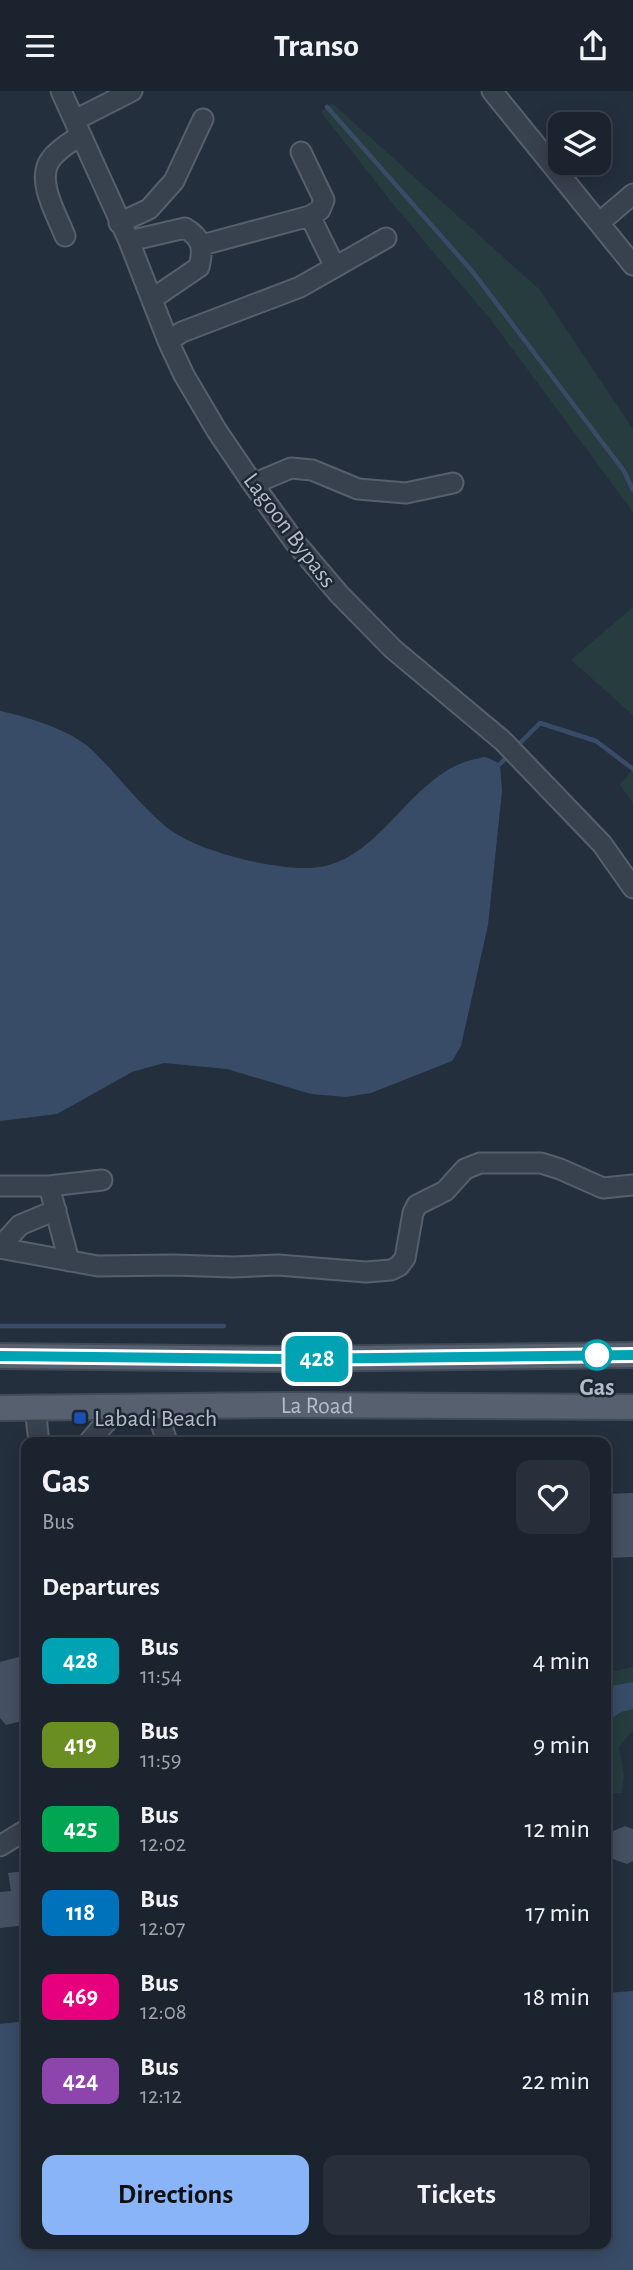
<!DOCTYPE html>
<style>
body{margin:0;font-family:"Alegreya Sans",sans-serif;background:#282f3a;color:#f1f3f6;height:100vh;display:flex;flex-direction:column;font-size:26px;white-space:nowrap}
*{box-sizing:border-box;margin:0}
p{font-size:23px;color:#a0a4aa}
.icon{flex:none;width:38px;height:38px;fill:none;stroke:currentColor;stroke-width:2;stroke-linecap:round;stroke-linejoin:round}
.map{position:relative;flex:1;overflow:hidden}
.sheet{position:absolute;left:21px;top:1346px;width:590px;height:812px;display:flex;flex-direction:column;background:#1b232e;border-radius:14px;box-shadow:0 4px 18px #0003,0 0 0 2px #39404a}
.sheet>*{flex:none}
.badge{padding:0 14px;border-radius:10px;font-size:24px;line-height:46px}
.controls{position:absolute;left:548px;top:21px;display:grid;gap:14px}
.controls a{display:grid;place-items:center;width:63px;height:63px;border-radius:14px;background:#1b232e;box-shadow:0 4px 18px #0003,0 0 0 2px #39404a;font-size:35px}
.map>.badge{position:absolute;translate:-50% -50%;box-shadow:0 0 0 4px #fff}
h2{padding:0 21px;font-size:26px;line-height:63px}
.round{display:grid;place-items:center;flex:none;width:74px;height:74px;border-radius:14px;background:#282f3a}
.summary{display:flex;align-items:center;justify-content:space-between;height:119px;padding:0 21px}
h1{font-size:33px;font-weight:600;line-height:52px}
.button{display:flex;gap:14px;margin-top:auto;padding:14px 21px}
.button a{flex:1;height:80px;border-radius:14px;background:#8ab4f8;color:#111;font-size:28px;font-weight:600;line-height:80px;text-align:center}
.button a+a{background:#282f3a;color:#f1f3f6}
ul{padding:0;list-style:none}
li{display:flex;align-items:center;gap:21px;height:84px;padding:0 21px}
li div{flex:1}
li b{display:block;font-size:26px}
li em{font-style:normal}
li .badge{min-width:77px;font-weight:700;text-align:center}
header{display:flex;justify-content:space-between;align-items:center;height:91px;padding:0 21px;background:#1b232e;font-size:32px;font-weight:600}
.map>svg:first-child{display:block}
.green{fill:#263c3f}
.water{fill:#394c67}
.lines{fill:none;stroke-linecap:round;stroke-linejoin:round}
.stream{stroke:#394c67;stroke-width:4.5}
.building{fill:#455162}
.minor-casing{stroke:#565f6c;stroke-width:23}
.major-casing{stroke:#414a57;stroke-width:28}
.minor{stroke:#38414e;stroke-width:19}
.major{stroke:#56606e;stroke-width:24}
.line-casing{stroke:#fff;stroke-width:16}
.line{stroke:#00a3b4;stroke-width:10}
.stop-dot{fill:#fff;stroke:#00a3b4;stroke-width:3.5}
.transit-dot{fill:#1a4fb4;stroke:#1d2633;stroke-width:2.5}
.labels{text-anchor:middle;stroke-width:5;stroke-linejoin:round;paint-order:stroke}
.street-label{font-size:24px;fill:#b4bcc9;stroke:#1d2633}
.stop-label{font-size:24px;font-weight:bold;fill:#b4bcc9;stroke:#1d2633}
.poi-label{font-size:24px;fill:#b4bcc9;stroke:#1d2633;text-anchor:start}
</style>
<header><svg class="icon" aria-label="menu" viewBox="0 0 24 24"><path d="M4 6h16M4 12h16M4 18h16"/></svg>Transo<svg class="icon" aria-label="share" viewBox="0 0 24 24"><path d="M12 15V3M7 8l5-5 5 5M5 13v7h14v-7"/></svg></header>
<div class="map">
<svg width="633" height="2179" viewBox="0 0 633 2179">
<rect width="100%" height="100%" fill="#242f3e"/>
<path class="green" d="M332 12 540 199 633 338V421L491 229 397 118 321 21Z
M633 516V624L571 569Z
M633 678V712L620 694Z
M633 1576V1639L619 1656 624 1683 622 1702H606V1582Z"/>
<path class="water" d="M0 620C28 626 71 639 92 659 117 683 138 712 165 735 195 760 267 777 306 777 380 778 407 683 475 668 478 668 482 666 485 666 490 667 496 671 500 673L502 700 488 834 461 955 452 970 371 1002 346 1006 311 1003 227 978 164 972 132 981 57 1023 0 1030Z
M633 1591V1618L621 1621 606 1631V1596Z
M633 1900V2179H0V1933L26 1930V2152H606V1902Z"/>
<g class="lines">
<path class="stream" d="M327 16 472 180 624 380 633 399
M517 655 540 632 596 650 633 678
M500 673 509 664
M0 1235H224"/>
</g>
<path class="building" d="M633 1402V1466L606 1467V1403Z
M26 1564V1629L6 1634 0 1627V1571Z
M625 1735 633 1738V1770L627 1773 613 1768 606 1755 611 1741Z
M26 1780V1834L0 1837V1801L11 1800 8 1782Z"/>
<g class="lines">
<g class="minor-casing">
<path id="minor" d="M61 0 129 150 168 250 184 284 217 340 253 393 294 450 339 503 393 558 503 650 602 753 633 797
M492 0 633 174
M75 29 132 0
M310 125 335 176
M119 132 149 118 174 90 203 28
M599 132 633 103
M65 145C57 124 35 89 51 68 58 58 71 51 81 44
M129 150 185 137C202 147 204 157 199 176L152 208
M202 154 310 125 320 119 324 109 301 61
M168 250 182 241 300 196 386 147
M253 393 291 377 312 379 358 398 406 402 453 392
M0 1095H49
M0 1156 20 1134 56 1119
M0 1157 98 1175 174 1174 233 1176 278 1174 366 1181 391 1179 399 1175 405 1167 413 1122 417 1114 445 1100 465 1078 480 1072H541L560 1078 603 1097 633 1094
M69 1170 49 1095 102 1089
M156 1316 167 1351
M35 1317 39 1351
M89 1351 118 1317
M0 1755 26 1739"/>
</g>
<g class="major-casing">
<g id="major">
<path d="M0 1265 290 1268 633 1264"/>
<path id="s1" d="M0 1317 288 1314 633 1316"/>
</g>
</g>
<use href="#minor" class="minor"/>
<use href="#major" class="major"/>
</g>
<g class="lines">
<g class="line-casing">
<path id="line" d="M0 1265 290 1268 633 1264"/>
</g>
<use href="#line" class="line"/>
</g>
<circle class="stop-dot" cx="597" cy="1264" r="14"/>
<rect class="transit-dot" x="73" y="1320" width="14" height="14" rx="3.5"/>
<g class="labels">
<g class="street-label">
<text transform="translate(290 439) rotate(53)" y="8">Lagoon Bypass</text>
<text dy="8" stroke="none"><textPath href="#s1" startOffset="317">La Road</textPath></text>
</g>
<g class="stop-label">
<text x="597" y="1304">Gas</text>
</g>
<g class="poi-label">
<text x="94" y="1335">Labadi Beach</text>
</g>
</g>
</svg>
<div class="controls">
<a><svg class="icon" aria-label="layers" viewBox="0 0 24 24"><path d="M12 4l9 5-9 5-9-5zM3 14l9 5 9-5"/></svg></a>
</div>
<b class="badge" style="left:317px;top:1268px;background:#00a3b4;color:#fff">428</b>
<section class="sheet">
<div class="summary"><div><h1>Gas</h1><p>Bus</p></div><a class="round"><svg class="icon" aria-label="heart" viewBox="0 0 24 24"><path d="M12 20l-8-8c-3-5 5-10 8-4 3-6 11-1 8 4z"/></svg></a></div>
<h2>Departures</h2>
<ul>
<li><span class="badge" style="background:#00a3b4;color:#fff">428</span><div><b>Bus</b><p>11:54</p></div><em>4 min</em></li>
<li><span class="badge" style="background:#6b8e23;color:#fff">419</span><div><b>Bus</b><p>11:59</p></div><em>9 min</em></li>
<li><span class="badge" style="background:#00a651;color:#fff">425</span><div><b>Bus</b><p>12:02</p></div><em>12 min</em></li>
<li><span class="badge" style="background:#0072bc;color:#fff">118</span><div><b>Bus</b><p>12:07</p></div><em>17 min</em></li>
<li><span class="badge" style="background:#e6007e;color:#fff">469</span><div><b>Bus</b><p>12:08</p></div><em>18 min</em></li>
<li><span class="badge" style="background:#8e44ad;color:#fff">424</span><div><b>Bus</b><p>12:12</p></div><em>22 min</em></li>
</ul>
<div class="button"><a>Directions</a><a>Tickets</a></div>
</section>
</div>
